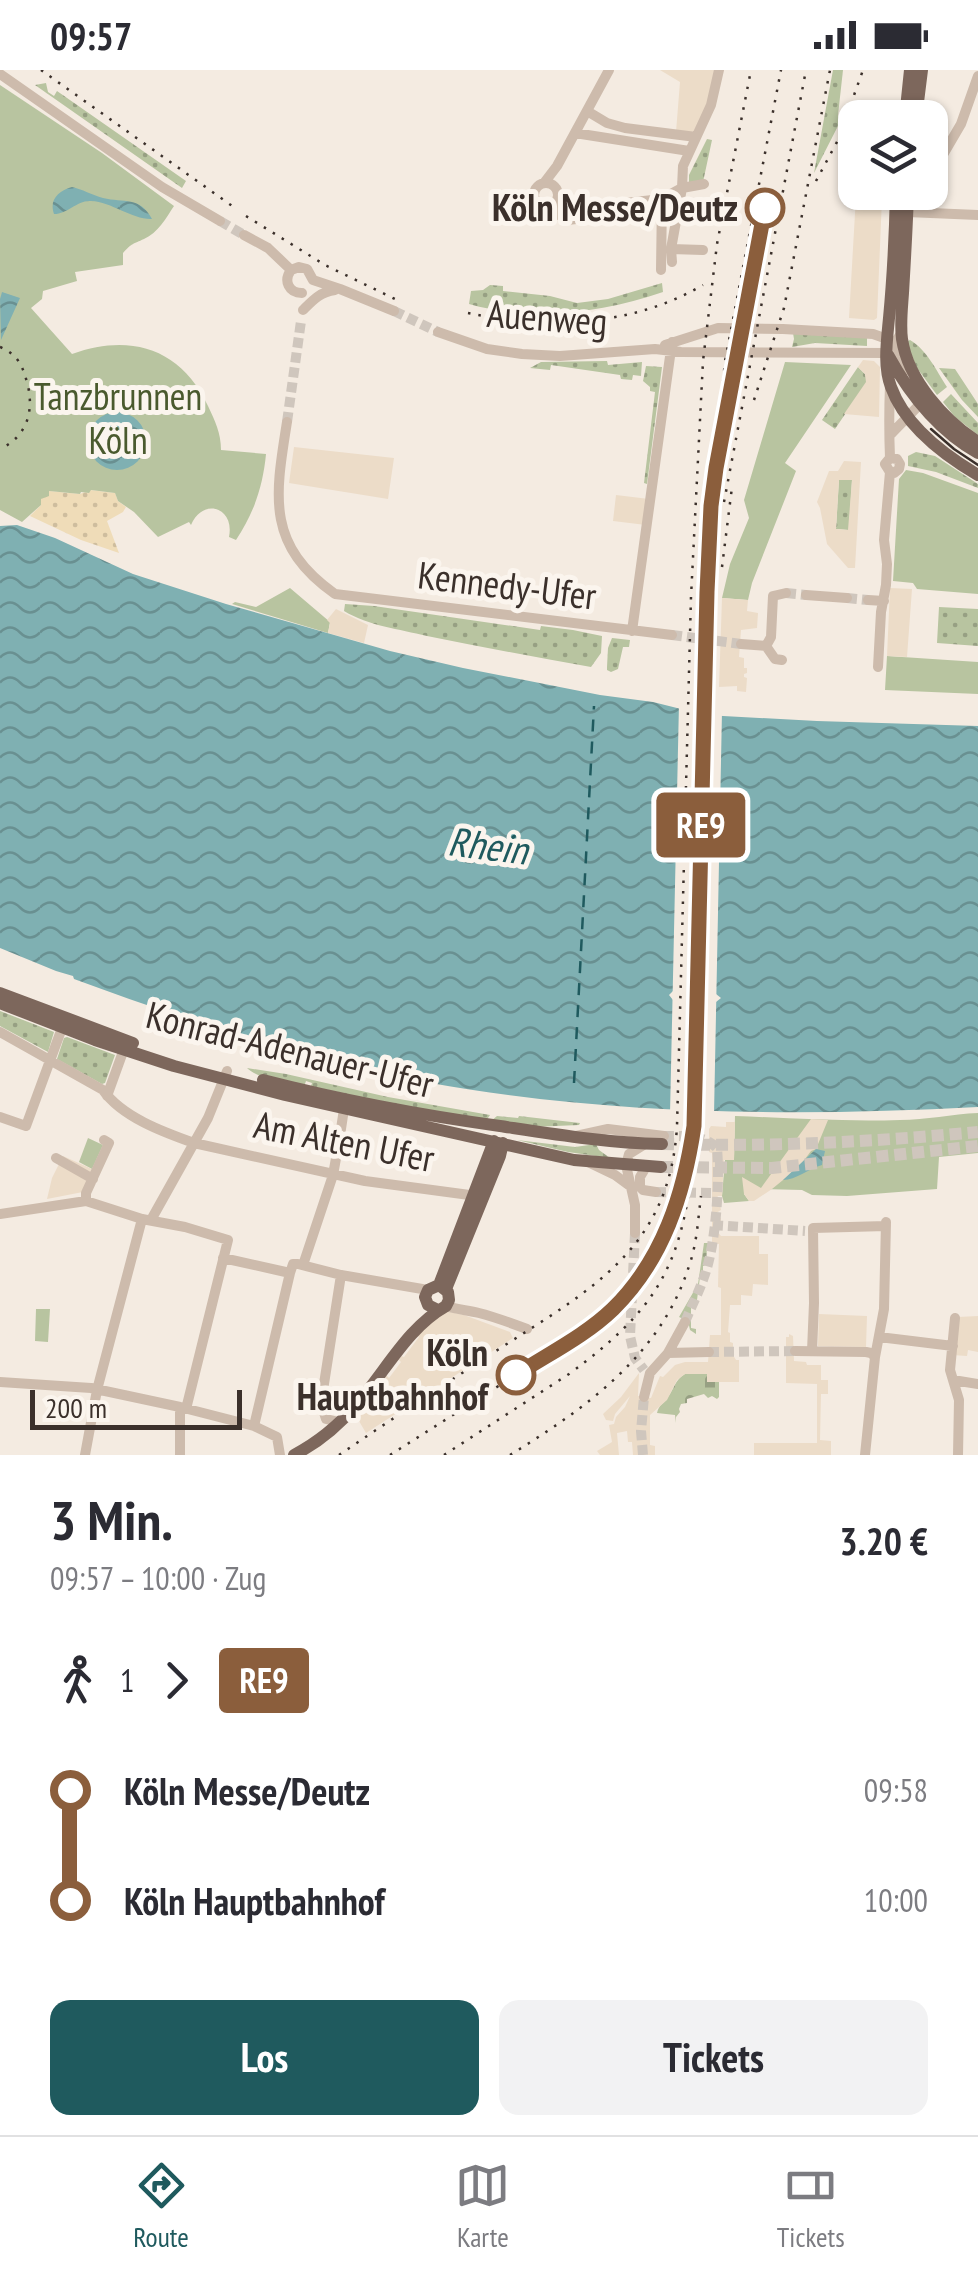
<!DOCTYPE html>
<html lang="de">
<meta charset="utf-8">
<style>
body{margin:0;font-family:"PT Sans Narrow",sans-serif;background:#f2f2f3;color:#2b2b33;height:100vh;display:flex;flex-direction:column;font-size:38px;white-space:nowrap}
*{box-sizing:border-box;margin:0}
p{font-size:32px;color:#7c7c81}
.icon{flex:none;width:55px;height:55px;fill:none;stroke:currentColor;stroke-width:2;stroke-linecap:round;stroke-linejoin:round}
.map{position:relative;height:1385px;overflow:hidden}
.sheet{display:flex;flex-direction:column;background:#fff;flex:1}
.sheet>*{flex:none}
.badge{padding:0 20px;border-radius:8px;font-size:35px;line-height:65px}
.tools{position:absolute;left:838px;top:30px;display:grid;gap:20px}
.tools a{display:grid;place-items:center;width:110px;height:110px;border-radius:20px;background:#fff;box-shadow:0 2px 8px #0004;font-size:50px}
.scale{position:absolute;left:30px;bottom:25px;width:212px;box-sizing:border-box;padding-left:10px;border:5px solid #3b302b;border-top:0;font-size:28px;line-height:35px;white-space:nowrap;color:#3b302b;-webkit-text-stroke:8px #fbf5ee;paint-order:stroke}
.map>.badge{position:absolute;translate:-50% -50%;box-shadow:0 0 0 5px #fff}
.legs{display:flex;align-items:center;gap:15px;height:110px;padding:0 50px;font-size:32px}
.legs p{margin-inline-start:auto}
.overview{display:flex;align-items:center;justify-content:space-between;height:170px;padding:0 50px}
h1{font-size:55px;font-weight:700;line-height:75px}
.cta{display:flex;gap:20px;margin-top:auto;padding:20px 50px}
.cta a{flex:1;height:115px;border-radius:20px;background:#1f5a5e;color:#fff;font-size:40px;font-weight:700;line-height:115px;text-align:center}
.cta a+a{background:#f2f2f3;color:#2b2b33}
ul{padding:0 50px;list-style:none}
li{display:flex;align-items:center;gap:35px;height:110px;font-size:38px}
li i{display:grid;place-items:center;width:15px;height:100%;margin:0 12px;background:currentColor}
li i::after{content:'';width:25px;height:25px;margin:-12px;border:8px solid;border-radius:50%;background:#fff}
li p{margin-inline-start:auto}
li:first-child i{background:linear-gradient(#0000 50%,currentColor 0)}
li:last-child i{background:linear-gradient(currentColor 50%,#0000 0)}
.status{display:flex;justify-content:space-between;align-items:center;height:70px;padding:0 50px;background:#fff;direction:ltr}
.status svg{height:28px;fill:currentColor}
.tab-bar{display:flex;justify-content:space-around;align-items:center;height:140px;border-top:2px solid #e1e1e2;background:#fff;font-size:28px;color:#7c7c81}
.tab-bar a{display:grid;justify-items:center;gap:5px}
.tab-bar .selected{color:#1f5a5e}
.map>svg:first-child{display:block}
.grass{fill:url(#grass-dots)}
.sand{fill:url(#sand-dots)}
.cemetery{fill:url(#cemetery-stones)}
.park{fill:#b8c4a0}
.plaza{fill:#ecdcc8;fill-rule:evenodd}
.water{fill:url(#water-waves);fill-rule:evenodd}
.pier{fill:#f4ebe1}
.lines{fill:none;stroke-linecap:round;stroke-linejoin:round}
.ferry{stroke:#1f5a5e;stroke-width:2.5;stroke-dasharray:12 10;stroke-linecap:butt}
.minor-tunnel{stroke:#cfc6bd;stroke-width:10;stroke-dasharray:10 5;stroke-linecap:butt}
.major-tunnel{stroke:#cfc6bd;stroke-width:12;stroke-dasharray:12 6;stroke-linecap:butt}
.minor{stroke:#cdbbac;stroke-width:10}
.major{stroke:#7d675c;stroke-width:12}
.tram{stroke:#3b302b;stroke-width:2.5}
.rail{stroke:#3b302b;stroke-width:2.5;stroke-dasharray:2.5 8;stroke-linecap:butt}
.line-1-casing{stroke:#fff;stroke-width:22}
.line-1{stroke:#8b5e3c;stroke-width:15}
.stop-1-dot{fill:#fff;stroke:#8b5e3c;stroke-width:5}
.labels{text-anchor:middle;stroke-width:10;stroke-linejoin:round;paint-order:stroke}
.stop-label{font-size:38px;font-weight:bold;fill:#3b302b;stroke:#fbf5ee;text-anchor:end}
.street-label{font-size:38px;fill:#3b302b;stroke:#fbf5ee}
.park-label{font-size:38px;fill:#4a5a2e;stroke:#fbf5ee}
.water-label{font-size:40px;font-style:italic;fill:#1f5a5e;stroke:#fbf5ee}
</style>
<div class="status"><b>09:57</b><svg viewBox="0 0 49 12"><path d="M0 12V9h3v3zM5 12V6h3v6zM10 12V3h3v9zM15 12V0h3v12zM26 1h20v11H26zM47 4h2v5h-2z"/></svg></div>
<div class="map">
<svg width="978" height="1385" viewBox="0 0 978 1385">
<defs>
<pattern id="grass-dots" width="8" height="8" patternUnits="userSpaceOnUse" patternTransform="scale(2.5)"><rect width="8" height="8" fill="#b8c4a0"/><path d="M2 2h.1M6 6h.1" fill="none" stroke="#97a083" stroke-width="1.8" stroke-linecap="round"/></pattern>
<pattern id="sand-dots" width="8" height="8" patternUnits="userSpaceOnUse" patternTransform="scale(2.5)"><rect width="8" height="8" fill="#efdcb8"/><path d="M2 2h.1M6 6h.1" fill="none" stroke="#cebd9e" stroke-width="1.8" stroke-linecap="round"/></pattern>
<pattern id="cemetery-stones" width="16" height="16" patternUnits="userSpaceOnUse" patternTransform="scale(2.5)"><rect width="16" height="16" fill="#b8c4a0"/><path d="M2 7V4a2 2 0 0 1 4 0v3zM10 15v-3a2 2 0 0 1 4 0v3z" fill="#97a083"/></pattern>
<pattern id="water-waves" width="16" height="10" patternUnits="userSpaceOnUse" patternTransform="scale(2.5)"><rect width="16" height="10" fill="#7fb0b2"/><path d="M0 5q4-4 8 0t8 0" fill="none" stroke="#699091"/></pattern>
</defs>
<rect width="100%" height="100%" fill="#f4ebe1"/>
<path class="grass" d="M833 0H843L838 45 839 54 814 103Z
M46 13 48 22 54 26 57 21 186 111 182 118 35 15Z
M707 69 712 70 703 112 689 115V105Z
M662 213 663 222C601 243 533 252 469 234L471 221 483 220 490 215 503 216V221L550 226 577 233 608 229Z
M793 263 867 268V276L815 273 792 277 794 269Z
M910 270C927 280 936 300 947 317L937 325 917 298 906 272Z
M607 291 608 295 642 292 641 306 633 305 632 310 621 309 620 305 551 295 550 300 530 298 541 292Z
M646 296 662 297 647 414 644 413 655 322 650 321V317L643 311Z
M858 297 865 304 867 312 835 359 822 350Z
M939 298 955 299 978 334V347L962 330Z
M951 324 978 353V365L955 347 943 332Z
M916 382 935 386 978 414V418L936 402 908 396V386Z
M839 409 852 410 849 460 836 459Z
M345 534 374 536 540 560 541 556 573 560 602 566 601 583 591 597C536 587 481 577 427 566 399 559 369 556 344 541Z
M939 537 978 539V576L937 573Z
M612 568 630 570 629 577H623L618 599 611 602 607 600V597L608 578Z
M0 941 54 962 48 982 0 956Z
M67 967 115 985 105 1013 102 1014 57 989 64 968Z
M247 998 286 1004 388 1027 490 1045 486 1051 400 1037 311 1016 312 1013 306 1011 304 1017C286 1013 260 1010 247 998Z
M497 1046 518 1048 519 1046 580 1053 579 1055 532 1057 491 1051Z
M517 1070 575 1077 596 1074 599 1080 610 1088 568 1082Z
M704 1173H712L707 1177 706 1195 703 1196V1207H700L697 1230H691V1258L696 1259V1264L690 1260 688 1251 679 1247 698 1214Z"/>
<path class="sand" d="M90 420 115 423 118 431 126 437 123 442 107 451 119 483 81 470 30 446 41 435V429L49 421 80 424Z"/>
<path class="cemetery" d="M685 1304H707L708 1312H719V1327L717 1329 712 1326 708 1328 704 1324 687 1329V1333L681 1334 679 1339 680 1342 676 1347V1353L675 1345 657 1343C659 1334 664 1334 668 1327 675 1317 675 1310 685 1304Z"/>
<path class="park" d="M0 15 102 83 174 136C166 148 158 163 144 169 133 174 132 173 123 183V195L75 202 77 211 43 221 42 229 31 238 72 284C130 263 181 278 208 336 215 351 221 363 221 380L266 384C263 416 254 443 236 470L229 467C235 437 203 427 191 455L189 452 158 467 134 442 118 431 115 423 91 420 89 423 81 422 80 424 49 421V426L41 429V435L22 452 0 440Z
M785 292 851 295 785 393 796 401 752 513 748 530 722 528 730 494 749 448 744 430Z
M906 400 923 403 978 423V524L917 519 913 513 893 511 899 409Z
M290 518 330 552 328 563 232 534 235 532 256 537Z
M887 586 978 592V624L885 620Z
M978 1043V1083L939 1087 937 1119 847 1126 812 1125 802 1120 761 1119 744 1124 749 1131 724 1133 722 1126 725 1090 734 1089 735 1046C790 1048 845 1052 900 1050 926 1050 952 1044 978 1043Z
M88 1068 103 1075 92 1099 79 1092Z
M36 1239H50L48 1272 35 1271Z"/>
<path class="plaza" d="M660 0H719L699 62H676L680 12Z
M856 126 882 128 877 248 874 250 849 248Z
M863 290 874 291 880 297 879 347 844 344 866 312 865 304 858 297Z
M294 377 394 388 388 429 289 413Z
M844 391 861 392 855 498H848L827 474 820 438 817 432 829 401H838ZM839 410H852L848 460 836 459Z
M616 425 649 429 646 455 613 451Z
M890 518 912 519 907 587 887 586Z
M722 528 748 530 747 541 758 543 757 558 741 560 739 587 744 588V598H747V603L744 604V607L747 608 746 622 737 621V616L719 617Z
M336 539 368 555 364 573 328 563 330 553 327 550Z
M811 1049 828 1050 816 1079 811 1081 799 1097 772 1119 754 1131H749L744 1124 742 1107 761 1118Z
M726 1052H735L734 1090H724L722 1126H718L716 1129 720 1134 721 1140 716 1143 717 1147 721 1148V1155L716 1160 721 1166H759V1184H768V1215L753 1214 752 1226 741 1225V1235H730L728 1262 730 1263V1272L733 1273V1285L736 1290H739V1312H707V1304H685L677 1310 667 1330 650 1345V1375L655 1376V1385H633L632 1372H628L627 1361 617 1363 619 1385H600L597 1381 612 1372 609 1355 614 1354 616 1347 625 1337 630 1326 615 1344 613 1351 606 1350 603 1344 621 1327 639 1303 638 1326 651 1328 660 1306 663 1307 675 1295 685 1292H708L710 1265H721V1218L718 1217 719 1174 712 1173V1083L709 1082V1059L711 1056 726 1057Z
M63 1086 92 1099 83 1122 47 1129 52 1108Z
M445 1241 464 1245 510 1262 513 1268 366 1363 359 1351V1345L387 1311 383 1306 385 1304 389 1308 401 1292 399 1290 401 1286 404 1287 419 1267 417 1265Z
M819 1244 867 1246 866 1277 818 1276Z
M978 1246V1282L968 1280 967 1286 952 1285 958 1247Z
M789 1264 793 1266 794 1291 806 1292 807 1295H821V1310H828V1324H821L820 1370 831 1371V1385H754V1373H817V1314L786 1313V1267H789Z"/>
<path class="water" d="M72 117C82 119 92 125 103 128 124 133 140 126 152 149 133 150 112 132 91 131 77 130 68 144 54 144 49 130 58 121 72 117Z
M2 222 20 228 1 270 0 229Z
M88 371a29 29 0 1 1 58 0a29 29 0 1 1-58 0Z
M17 455 55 468 133 504 226 534 390 581 463 598 600 625 653 632 705 645 817 651 978 656V1037C769 1048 555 1045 349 996 255 973 164 942 74 909L73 906 56 901 0 878V456ZM677 743 720 745 725 750 720 753 677 751 674 747ZM673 921 716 924 721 928 716 932 673 930 669 925Z
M816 1079 825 1081 822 1095C808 1099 796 1110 783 1110Z"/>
<path class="pier" d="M679 633 706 640 722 641 714 1045 670 1044Z"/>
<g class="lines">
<path class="ferry" d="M574 1013 594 636"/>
<path class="minor-tunnel" d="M220 151 244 165
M394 241 438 262
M287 352 301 251
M786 523 806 525
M847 528 868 530
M672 565 741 574
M664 1066C682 1066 703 1064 717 1078 720 1112 716 1175 704 1207 699 1222 691 1237 685 1252
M656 1122 716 1123
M713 1155 805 1161
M635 1163 630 1266 635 1288 644 1300
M709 1282 795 1281
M643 1385 641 1361 644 1327"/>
<path class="major-tunnel" d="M662 1074C768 1077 872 1072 978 1062
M661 1097 772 1098 978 1076"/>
<path class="minor" d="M0 4 162 117 220 151
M587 41 607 53 625 58 696 67
M575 63 689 81
M930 107 961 54 978 6
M544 113 557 96 609 0
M534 125a12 12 0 1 1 24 0a12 12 0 1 1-24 0Z
M616 134 662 129 682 118 704 114
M552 135 556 143 567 150 613 145
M904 138 907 142 978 145
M556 143 565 139 612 134
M617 145H662
M673 147H697
M244 165 268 178 291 200
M671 179 703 180
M672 192 671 179 682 118 683 96 711 35 719 0
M291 200C283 211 289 223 302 223
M291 200 299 197 307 199 313 210
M661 200 662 129
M313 210 340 219 394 241
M303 240C313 230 320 222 335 220
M438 262 487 279 522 284 560 286 655 279 681 282 887 283 901 264
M665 275 718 258 783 259 873 264 887 269 907 300
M890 315C889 340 889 363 890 388
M287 352C275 427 266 475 335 524L672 565
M890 365 924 330
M806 525 847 528
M868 530 884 531
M632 561 672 272
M741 574 766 576 775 589 782 590
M766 576 771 567 773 526 786 523
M878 597 881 542 886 515 887 494 884 470 890 402 885 394 890 388 897 389 900 394 899 399 894 403 890 402
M0 962 103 1020C122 1047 163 1062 194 1073L365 1111 477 1126
M107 1026 124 979
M0 1047 26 1056
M26 1056 62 958
M576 1066 608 1059 664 1066
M339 1072 344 1039
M56 1088 93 1109
M590 1093 615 1105 630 1116
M646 1097 640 1107V1117L643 1120 656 1122
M86 1131V1123L109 1073 104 1070
M0 1144 86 1131 142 1149 185 1157 228 1170 186 1339
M151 1150 208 1048 227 1001
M635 1163V1135L626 1095 629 1084 645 1074
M223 1188 290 1203 293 1194H298L341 1205 428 1220
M303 1195 333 1105 338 1077
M446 1236C458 1240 468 1240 479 1243 495 1247 511 1253 527 1259
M955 1248 950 1300 959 1330 958 1385
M879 1267 953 1276
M795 1281 866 1282 871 1283 875 1287
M812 1281 814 1233 813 1158 886 1156
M668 1283 709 1282
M953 1310 978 1314
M0 1312 91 1318 180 1337 254 1356 277 1367 280 1385
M644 1327 650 1303 668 1283 685 1252
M339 1352 326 1349 321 1333 341 1205
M254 1356 290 1203
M85 1385 97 1320 142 1149
M180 1385V1337
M865 1385 875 1287 884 1239 886 1152"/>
<path class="major" d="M905 48 910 0
M916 48 922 0
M896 122C895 164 893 206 889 248 887 270 883 296 891 317 905 356 944 385 978 405
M908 122C907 156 905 189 903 223 902 238 900 254 902 269 908 310 944 350 978 372
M888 285C910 325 939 361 978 383
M0 923 133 973
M0 933 95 970 174 996 285 1025 574 1090 661 1097
M263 1010C341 1030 420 1045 500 1056 553 1064 608 1073 662 1074
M439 1215 494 1071
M446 1219 500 1086 503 1073
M294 1385C317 1373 339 1355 356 1335 386 1301 407 1258 446 1236L449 1230 448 1222 439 1215 428 1220 425 1227 428 1235 436 1239"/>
<path class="tram" d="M931 359 954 379 978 395"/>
<path class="rail" d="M41 0 235 138
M816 111 838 70 863 0
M246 146 325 195 395 229
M468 243C548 259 631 257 703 215
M0 277C19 285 23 297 28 316 34 343 26 367 0 379
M754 330 784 238 830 0
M724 432 806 0
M722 497 732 417
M339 1385C392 1349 445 1314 499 1279 592 1219 670 1178 677 1056L691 527 703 291 717 174 751 0
M390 1385 574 1268 612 1240 633 1217 648 1194 677 1134
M444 1385 569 1304C656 1240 682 1197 693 1090L707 522 711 436 725 291 781 0
M510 1385C586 1338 661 1285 689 1196 697 1174 698 1149 701 1126"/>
</g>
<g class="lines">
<g class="line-1-casing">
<path id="line-1" d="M516 1305C548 1284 585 1266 613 1239 663 1190 684 1124 694 1056L707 522 711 436 716 398 765 138"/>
</g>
<use href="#line-1" class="line-1"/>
</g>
<g class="stop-1-dot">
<circle cx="765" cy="138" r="18"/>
<circle cx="516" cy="1305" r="18"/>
</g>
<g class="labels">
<g class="stop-label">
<text x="738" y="151">Köln Messe/Deutz</text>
<text x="488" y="1296">Köln<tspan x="488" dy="44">Hauptbahnhof</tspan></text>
</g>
<g class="street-label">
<text transform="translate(547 248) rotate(4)" y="13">Auenweg</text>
<text transform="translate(507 516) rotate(7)" y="13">Kennedy-Ufer</text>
<text transform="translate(290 980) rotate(14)" y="13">Konrad-Adenauer-Ufer</text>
<text transform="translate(344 1072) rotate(11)" y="13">Am Alten Ufer</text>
</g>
<g class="park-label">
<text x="118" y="340">Tanzbrunnen<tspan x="118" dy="44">Köln</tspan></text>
</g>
<g class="water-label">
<text transform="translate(488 776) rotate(7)" y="14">Rhein</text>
</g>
</g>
</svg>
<div class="tools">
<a><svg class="icon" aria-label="layers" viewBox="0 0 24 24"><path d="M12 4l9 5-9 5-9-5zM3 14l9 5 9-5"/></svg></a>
</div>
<div class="scale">200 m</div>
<b class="badge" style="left:701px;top:755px;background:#8b5e3c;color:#fff">RE9</b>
</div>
<section class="sheet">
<div class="overview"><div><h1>3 Min.</h1><p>09:57 – 10:00 · Zug</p></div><b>3.20 €</b></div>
<div class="legs"><svg class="icon" aria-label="walk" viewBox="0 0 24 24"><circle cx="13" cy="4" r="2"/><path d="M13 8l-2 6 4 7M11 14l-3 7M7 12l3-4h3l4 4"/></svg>1<svg class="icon" aria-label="forward" viewBox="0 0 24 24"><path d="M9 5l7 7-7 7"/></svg><b class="badge" style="background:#8b5e3c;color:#fff">RE9</b></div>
<ul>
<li><i style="color:#8b5e3c"></i><b>Köln Messe/Deutz</b><p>09:58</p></li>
<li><i style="color:#8b5e3c"></i><b>Köln Hauptbahnhof</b><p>10:00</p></li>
</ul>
<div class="cta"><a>Los</a><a>Tickets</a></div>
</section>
<nav class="tab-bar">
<a class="selected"><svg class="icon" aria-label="directions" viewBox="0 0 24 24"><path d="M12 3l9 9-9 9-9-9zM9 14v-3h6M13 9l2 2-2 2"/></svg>Route</a>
<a><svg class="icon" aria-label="map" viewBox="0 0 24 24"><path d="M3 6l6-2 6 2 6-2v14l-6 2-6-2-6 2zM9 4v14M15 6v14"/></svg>Karte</a>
<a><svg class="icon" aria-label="tickets" viewBox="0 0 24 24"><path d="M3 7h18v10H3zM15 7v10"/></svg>Tickets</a>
</nav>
